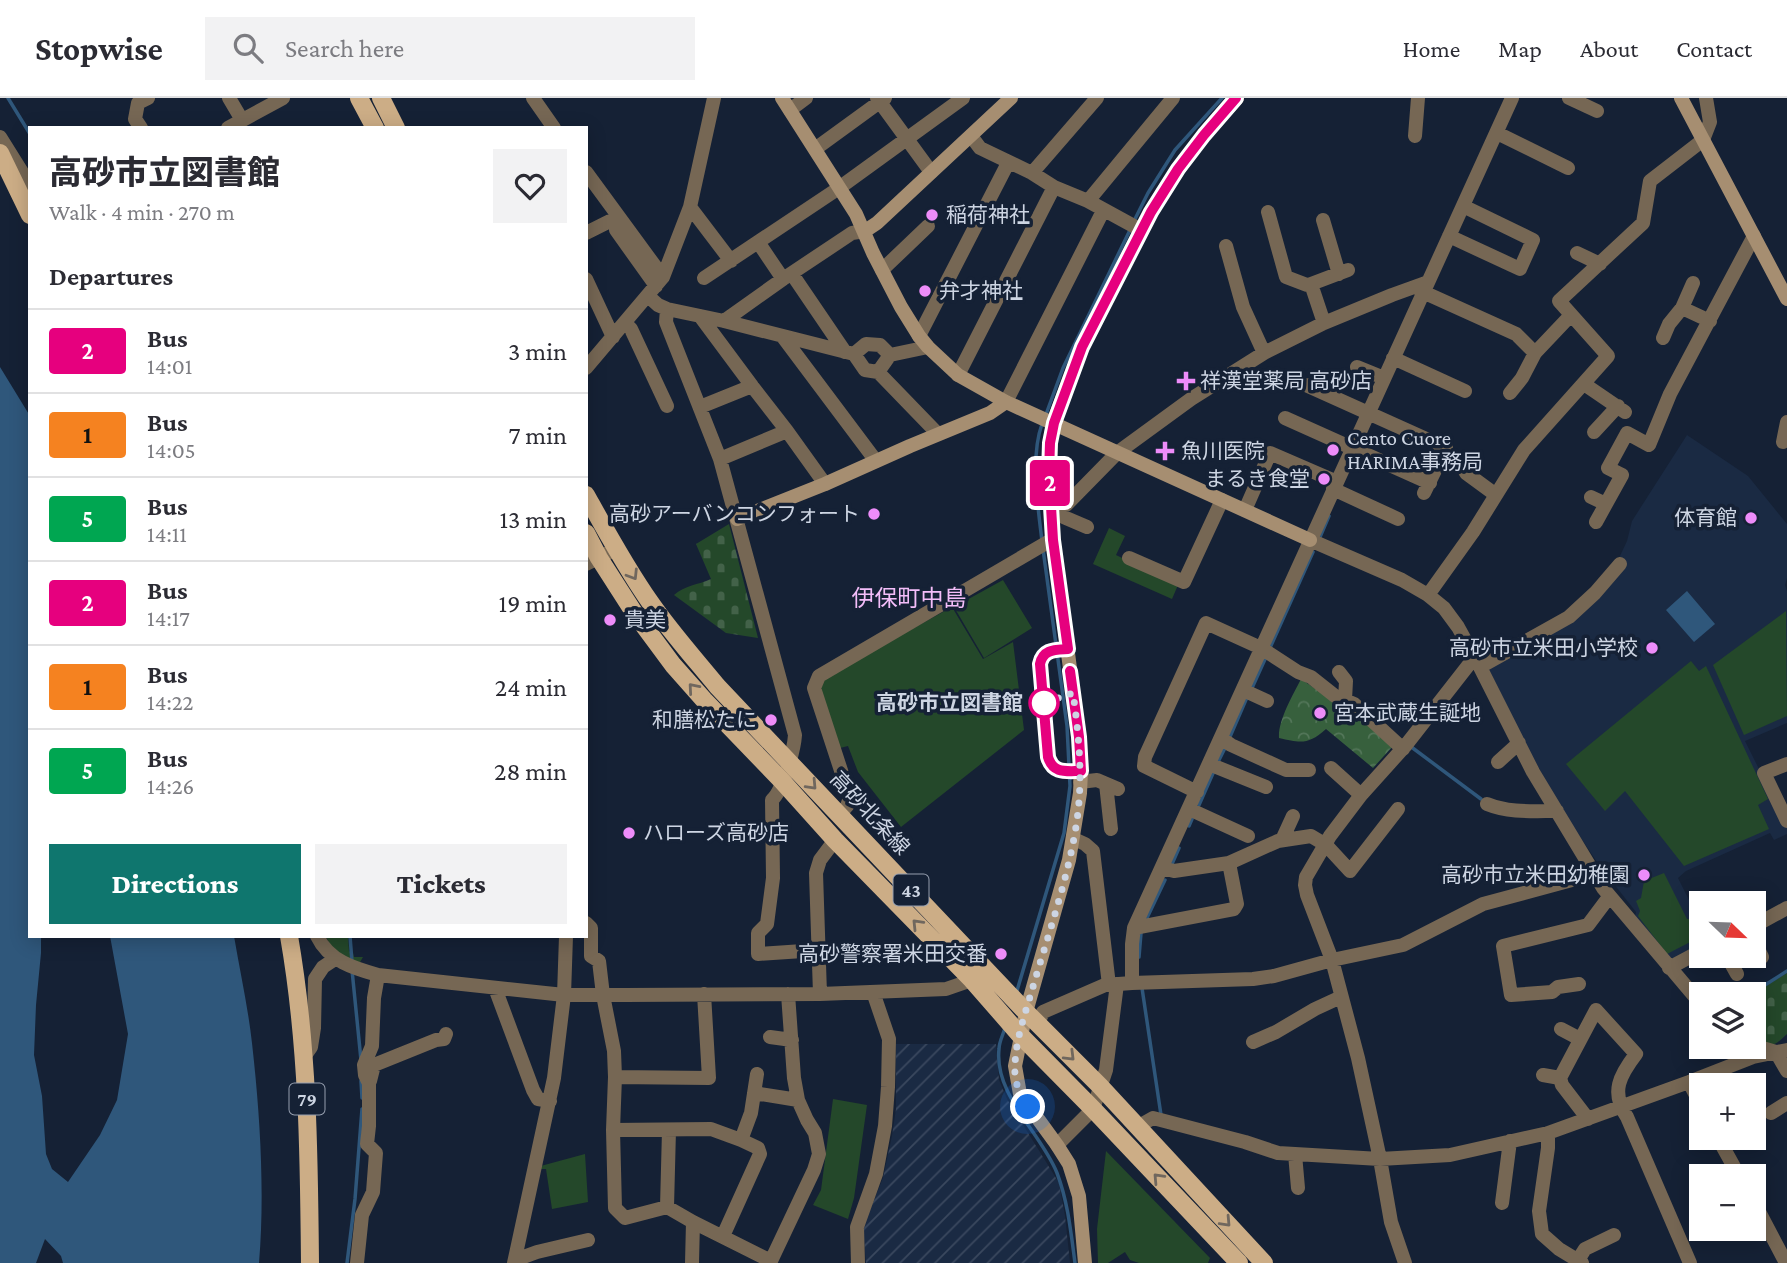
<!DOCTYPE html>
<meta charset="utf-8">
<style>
body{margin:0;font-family:"Crimson Pro","Noto Sans JP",serif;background:#f2f2f3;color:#2b2b33;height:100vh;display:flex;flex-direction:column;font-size:26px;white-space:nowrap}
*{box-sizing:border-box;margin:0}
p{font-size:23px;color:#7c7c81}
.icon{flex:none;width:38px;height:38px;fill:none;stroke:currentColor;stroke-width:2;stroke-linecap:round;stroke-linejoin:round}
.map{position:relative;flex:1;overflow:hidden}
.sheet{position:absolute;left:28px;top:28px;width:560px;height:812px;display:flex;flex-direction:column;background:#fff;border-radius:0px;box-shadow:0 4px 18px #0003}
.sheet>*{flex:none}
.badge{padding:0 14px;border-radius:5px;font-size:24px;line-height:46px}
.needle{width:46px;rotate:113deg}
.tools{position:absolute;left:1689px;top:793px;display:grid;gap:14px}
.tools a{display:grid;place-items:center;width:77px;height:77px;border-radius:0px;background:#fff;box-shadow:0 4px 18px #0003;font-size:35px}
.you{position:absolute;width:35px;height:35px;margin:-18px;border:5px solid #fff;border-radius:50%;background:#1a73e8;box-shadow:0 0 0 10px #1a73e833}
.map>.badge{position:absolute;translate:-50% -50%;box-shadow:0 0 0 4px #fff}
h2{padding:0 21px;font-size:26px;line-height:63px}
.round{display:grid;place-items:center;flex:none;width:74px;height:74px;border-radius:0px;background:#f2f2f3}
.head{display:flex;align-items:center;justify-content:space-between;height:119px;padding:0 21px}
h1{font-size:33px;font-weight:800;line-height:52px}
.button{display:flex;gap:14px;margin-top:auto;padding:14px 21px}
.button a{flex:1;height:80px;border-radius:0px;background:#0f766e;color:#fff;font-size:28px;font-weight:800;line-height:80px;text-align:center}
.button a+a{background:#f2f2f3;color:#2b2b33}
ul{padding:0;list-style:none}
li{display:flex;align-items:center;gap:21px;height:84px;padding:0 21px;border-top:2px solid #e1e1e2}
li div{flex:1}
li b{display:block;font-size:26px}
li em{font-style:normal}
li .badge{min-width:77px;font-weight:700;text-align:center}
header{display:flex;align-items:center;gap:42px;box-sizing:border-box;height:98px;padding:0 35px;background:#fff;border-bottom:2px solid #e1e1e2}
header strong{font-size:33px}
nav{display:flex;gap:38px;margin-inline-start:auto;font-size:24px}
.search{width:490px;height:63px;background:#f2f2f3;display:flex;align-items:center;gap:18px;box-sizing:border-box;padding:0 24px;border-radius:0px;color:#7c7c81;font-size:26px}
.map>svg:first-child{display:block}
.built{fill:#1a2a43}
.industrial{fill:url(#industrial-furrows)}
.green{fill:#24482a}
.forest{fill:url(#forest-crowns)}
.cemetery{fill:url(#cemetery-stones)}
.water{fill:#2f577b}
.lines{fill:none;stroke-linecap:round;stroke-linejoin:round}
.stream{stroke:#2f577b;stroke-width:3.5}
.street{stroke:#766754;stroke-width:14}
.secondary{stroke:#a68e71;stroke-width:14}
.primary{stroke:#ccad86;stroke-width:18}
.oneway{stroke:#70675e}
.line-casing{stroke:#fff;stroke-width:16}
.line{stroke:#e6007e;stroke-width:10}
.walk{stroke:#cdd5e3;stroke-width:7;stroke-dasharray:0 12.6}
.poi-dot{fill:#ed8cf9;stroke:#152135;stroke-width:2.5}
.stop-dot{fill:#fff;stroke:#e6007e;stroke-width:3.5}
.labels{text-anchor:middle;stroke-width:7;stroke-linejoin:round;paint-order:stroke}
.shield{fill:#152135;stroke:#969faf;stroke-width:2}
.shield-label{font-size:19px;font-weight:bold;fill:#cdd5e3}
.poi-label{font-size:21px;fill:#cdd5e3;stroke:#152135;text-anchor:start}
.stop-label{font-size:21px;font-weight:bold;fill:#cdd5e3;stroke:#152135;text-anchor:end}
.street-label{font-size:21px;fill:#cdd5e3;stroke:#152135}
.neighbourhood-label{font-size:23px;fill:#f3bdf9;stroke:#152135}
</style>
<header>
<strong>Stopwise</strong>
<div class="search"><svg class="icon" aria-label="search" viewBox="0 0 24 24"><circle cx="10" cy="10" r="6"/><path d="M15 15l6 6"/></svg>Search here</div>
<nav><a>Home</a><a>Map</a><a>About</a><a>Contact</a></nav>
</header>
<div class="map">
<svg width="1787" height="1165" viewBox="0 0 1787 1165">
<defs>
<pattern id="industrial-furrows" width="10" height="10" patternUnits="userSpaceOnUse" patternTransform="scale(1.75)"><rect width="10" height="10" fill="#1a2a43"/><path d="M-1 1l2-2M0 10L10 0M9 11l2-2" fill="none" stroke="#3a485e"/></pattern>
<pattern id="forest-crowns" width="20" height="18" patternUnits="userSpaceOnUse" patternTransform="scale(1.75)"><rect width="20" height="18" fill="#37603d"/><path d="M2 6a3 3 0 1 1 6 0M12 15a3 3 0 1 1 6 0" fill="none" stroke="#537659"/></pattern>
<pattern id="cemetery-stones" width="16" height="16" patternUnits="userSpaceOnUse" patternTransform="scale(1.75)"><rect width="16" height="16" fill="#24482a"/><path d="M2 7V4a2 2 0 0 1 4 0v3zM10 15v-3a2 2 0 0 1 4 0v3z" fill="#436249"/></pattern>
</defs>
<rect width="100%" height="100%" fill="#152135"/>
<path class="built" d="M1687 337 1748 378 1787 426V480L1785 487 1787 493V625L1745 643 1787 727V736L1774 742 1770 735 1686 773 1678 780 1701 826V847L1674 860H1668L1635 819 1636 814 1599 767 1558 706 1488 575 1490 569 1572 519 1619 460 1627 443 1632 423Z"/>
<path class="industrial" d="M896 946H996L999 982 1007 1001 1059 1085 1065 1118 1070 1165H866L863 1129 883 1080 892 1038 896 1011Z"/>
<path class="green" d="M1109 430 1125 438 1116 457 1178 487 1172 501 1093 466Z
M1003 482 1032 530 984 560 954 509Z
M952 509 983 561 1013 544 1024 632 901 729 858 674 848 648 840 650 820 593 825 579Z
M1786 513 1787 618 1744 637 1713 567Z
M1691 563 1699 573 1706 568 1768 701 1758 707 1769 731 1684 768 1625 693 1605 713 1566 666Z
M1664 775 1687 821H1692L1700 839 1667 856 1638 818 1640 813 1636 803 1641 800 1644 783Z
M326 838H348L349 853 353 855 354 859H363L359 866C346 859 331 853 326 838Z
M833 1001 867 1007 854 1100 848 1121 813 1107 821 1092Z
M1106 1053 1210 1160 1208 1165H1139L1130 1162 1125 1154 1108 1165H1098L1097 1131Z
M585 1056 588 1104 552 1111 546 1071H538L537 1069Z"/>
<path class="forest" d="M1301 581 1333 603 1354 611 1393 648 1373 670 1326 631C1308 647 1301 645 1279 640 1278 622 1293 597 1301 581Z"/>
<path class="cemetery" d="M729 426 758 540 726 535 674 497C685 487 698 487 711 481L696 446Z
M1787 875V936C1771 951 1773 948 1754 939V907L1762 900 1758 893Z"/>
<path class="water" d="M0 269 30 318V838H41V855L36 907 34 957 42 998 46 1056 52 1071 68 1084 100 1037 117 1002 128 936 110 838H234C240 874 248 909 252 945 260 1016 265 1094 259 1165H63L61 1158 45 1141 36 1165H0Z
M1687 493 1715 526 1694 544 1666 512Z"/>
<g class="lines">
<path class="stream" d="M8 0 30 36
M1133 125 1148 95 1175 52 1222 0
M1045 319 1063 270 1130 132
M1042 326C1030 359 1038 409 1042 443
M1320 439 1329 418
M1269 552 1313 454
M1252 590 1266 559
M1229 641 1248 597
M1410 648 1481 701
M1217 666 1226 648
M1199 707 1214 673
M1189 728 1192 721
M1172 766 1179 750
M1146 822 1165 782
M350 838 352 864
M1139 859 1141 835
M352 872 361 962
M1142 890 1161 1017
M1749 893 1765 887 1787 873
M1016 896 1064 735 1070 688 1067 628 1043 451
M1005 930C1003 937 999 944 999 951 994 997 1041 1035 1057 1075 1068 1104 1071 1135 1075 1165
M361 983 362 1000
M347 1165 355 1101 362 1011"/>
<path class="street" d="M229 0 242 22
M533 0 554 30
M877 0 931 74
M1569 0 1597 13
M790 12 806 0
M141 30 135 21 138 5 148 0
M228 30 283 0
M1497 35 1568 70
M971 38 980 50 1032 75 1054 89 1088 103 1141 132
M1415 38 1418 0
M0 39 30 87
M815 51 885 0
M586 74 663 179
M1032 75 1097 0
M1088 103 1173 0
M690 109 731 163
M1268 114 1286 179 1307 187 1311 186 1324 225
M1323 122 1339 176
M616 132 656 188
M586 135 610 123
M1449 138 1520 171 1533 142 1463 108
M758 144 783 181
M1226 148 1243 209 1264 255
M1577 155 1600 166
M882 172 928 128
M792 176 845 254
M704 180 839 90 963 0
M586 181 613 239
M1311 186 1348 172
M1423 194 1516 236 1535 255
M648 198 658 207 667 211 724 223 854 256 866 246 880 247 890 257 928 249
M1682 210 1710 223
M667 211 666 224 720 361 795 637C794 652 783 692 772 702L773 780 767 826 758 835V856L818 852
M700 218 752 288
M724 223 783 181 852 135 865 133
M625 225 631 231 667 308
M919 238 1008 65
M783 239 876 363
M1663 240 1669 226 1682 210 1693 185
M854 256 865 272 878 274 890 257
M1393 260 1465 293
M1357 269 1384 280
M586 270 663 179 690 109 714 0
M878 274 938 336
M958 277 1054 89
M1584 286 1625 314
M1306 287 1446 350 1424 395
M1510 295 1522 280 1535 255 1571 217
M1006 304 1103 113
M700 309 752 288 787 333 825 386
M1285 320 1430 385
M1594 334 1618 308
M1783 344 1787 324
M720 361 787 333
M1459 362 1466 375 1496 397
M1333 391 1398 421
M1591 399 1606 406
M1052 407H1066L1117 355 1191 301 1264 255 1324 225 1392 197 1428 184
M1245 412 1270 355 1337 384
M1052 414 1087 429
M1596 424 1622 377 1608 370 1627 335 1649 347 1670 296 1754 138
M1310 442 1402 482 1428 497 1444 510 1458 529 1480 569 1533 674 1603 790 1701 906
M1129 460 1184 484 1222 402
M586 466 616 451
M1428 497 1473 434 1524 352 1608 258 1559 203 1643 125 1650 83 1703 42 1710 24 1706 0
M1480 569 1569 519 1595 495 1620 466
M1339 574 1346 583 1345 602
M1243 592 1267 603
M1221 640 1231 647 1286 672H1309
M1498 664 1519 645
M1209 666 1266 689
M1787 666 1764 675 1787 723
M1331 670 1361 697
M1080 684 1097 682 1118 691
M1106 686 1111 731
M1197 694 1144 668 1145 659 1206 525 1261 550 1298 574 1311 579 1335 598 1354 606 1403 651
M1487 706C1509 715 1533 713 1557 713
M1189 711 1248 738
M840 716 847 708 850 700 814 590 819 578 1053 441
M1074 741 1085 746 1093 753 1109 887
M1282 742 1293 718
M1229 765 1278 743 1311 738 1326 747 1350 773 1398 711
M586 825 591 830V858L599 863 603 897 614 953 615 979 613 1032 615 1110 625 1120 667 1109 693 1124 771 1163
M1754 828 1787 810
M1134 830 1234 811 1237 806 1229 765 1174 773 1162 770
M317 838C329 863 353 870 378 877L564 897H625L820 896 946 891 972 882 979 876
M1754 843 1762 859
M1727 858 1737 876
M1669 870 1701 853
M1132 885V846L1134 830 1512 0
M1579 886 1558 889 1552 894 1511 897 1503 848 1588 827 1609 799
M495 890 533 992 538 1001 550 1003
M820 896 816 775 820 762 835 742
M1730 896 1745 891
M1038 925 1043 914 1105 887 1132 885 1253 881 1274 878 1332 862 1403 847 1483 806 1594 776
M1561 931 1580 941
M770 939 792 942
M1253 944 1276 934 1315 911 1341 899
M1754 945 1759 949 1776 954 1787 973
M304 959 311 949 314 930 315 881 323 869 335 861
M1543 977 1560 980 1562 987 1588 1021
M615 979 709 980 704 896
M1560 980 1596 912 1636 956C1620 977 1610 994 1627 1019L1690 1165
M370 983 374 967 436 942 444 941 446 936
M1689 984 1701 1007
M754 995 798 1002
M1771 1015 1787 1005
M1137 1029 1153 1020 1245 1044 1278 1055 1380 1061 1450 1057 1548 1035 1689 984 1753 959 1787 952
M613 1032 711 1031 741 1042 751 1015 757 976
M1548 1035V1050L1539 1113 1542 1136 1559 1151 1582 1165
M1718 1040 1739 1078
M1057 1047 1093 1011 1106 972 1117 886
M1295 1056 1298 1090
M1754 1104 1786 1165
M1502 1105 1510 1043
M667 1109 669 1032
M723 1138 760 1056 758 1050 741 1042
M515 1162 537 1154 588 1142
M1578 1162 1585 1151 1614 1137
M357 1165 362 1117 373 1094 376 1055 367 1046 369 1028V985L365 977 364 967 372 948 374 900 378 877
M514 1165 554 980 564 897 566 838
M692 1165 693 1124
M770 1165 814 1072 819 1056 815 1035 807 1022 798 1002 794 980 788 896
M858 1165 857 1129 876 1076 885 1028 888 989 889 941 873 894
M1405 1165 1391 1124 1380 1061 1358 960 1332 862 1307 797 1305 787 1306 779 1330 738 1361 697 1406 647 1474 560"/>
<path class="secondary" d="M782 0 856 116 873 155 901 209 919 238 928 249 958 277 1006 304 1310 442
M1681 0 1787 201
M865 133 877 125 1011 0
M737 421 825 386 910 348 990 315 1006 304
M1085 1165 1079 1098 1069 1066 1057 1047 1020 996 1015 968 1026 914 1069 762 1080 695 1081 673 1079 639 1053 441 1049 375 1050 345 1053 325 1082 249 1151 114 1178 71 1204 37 1237 0"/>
<path class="primary" d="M359 0 375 30
M381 0 396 30
M0 55 30 117
M586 397C606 433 626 470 650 504 670 533 694 560 717 588L1026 914 1100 988 1264 1165
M586 435 599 460 633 513 673 567 704 602 782 683 835 742 972 882 1020 937 1093 1011 1239 1165
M289 838C308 947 309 1055 310 1165"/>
</g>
<defs><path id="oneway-chevron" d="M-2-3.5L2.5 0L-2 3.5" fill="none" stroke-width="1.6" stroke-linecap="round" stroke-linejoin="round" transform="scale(1.75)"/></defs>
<g class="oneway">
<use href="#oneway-chevron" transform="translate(633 477) rotate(58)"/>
<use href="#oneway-chevron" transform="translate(693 590) rotate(-131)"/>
<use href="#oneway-chevron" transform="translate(812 687) rotate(47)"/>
<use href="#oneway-chevron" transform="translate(917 826) rotate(-134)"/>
<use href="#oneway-chevron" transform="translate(1070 958) rotate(45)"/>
<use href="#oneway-chevron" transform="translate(1158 1080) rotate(-133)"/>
<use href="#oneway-chevron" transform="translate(1226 1124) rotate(47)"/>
</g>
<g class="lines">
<g class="line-casing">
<path id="line" d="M1070 573 1079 639 1081 673C1066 673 1053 676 1048 659L1040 566C1043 551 1055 552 1068 551L1053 442 1049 375 1050 345 1054 325 1082 249 1151 114 1178 71 1204 37 1236 0"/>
</g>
<use href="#line" class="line"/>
<path class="walk" d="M1028 1009C1020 997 1014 984 1015 969 1015 944 1025 916 1032 892 1048 837 1069 778 1077 722 1083 679 1079 638 1073 595L1044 605"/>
</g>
<g class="poi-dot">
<circle cx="932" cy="117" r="7"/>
<circle cx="925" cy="193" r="7"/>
<path d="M1182.5 272.5h7v7h7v7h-7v7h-7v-7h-7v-7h7z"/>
<circle cx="1333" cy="352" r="7"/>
<path d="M1161.5 342.5h7v7h7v7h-7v7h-7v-7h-7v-7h7z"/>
<circle cx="1324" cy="381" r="7"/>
<circle cx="874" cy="416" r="7"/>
<circle cx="1751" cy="420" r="7"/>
<circle cx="610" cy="522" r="7"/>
<circle cx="1652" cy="550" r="7"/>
<circle cx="1320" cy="615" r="7"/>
<circle cx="771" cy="622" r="7"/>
<circle cx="629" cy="735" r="7"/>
<circle cx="1644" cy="777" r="7"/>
<circle cx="1001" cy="856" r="7"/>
</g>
<circle class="stop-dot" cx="1044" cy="605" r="14"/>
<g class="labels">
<g class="shield">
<rect x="893.5" y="776.5" width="35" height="31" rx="5"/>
<rect x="289.5" y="985.5" width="35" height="31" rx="5"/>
</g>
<g class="shield-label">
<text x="911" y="799">43</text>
<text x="307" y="1008">79</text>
</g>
<g class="poi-label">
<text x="946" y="124">稲荷神社</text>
<text x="939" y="200">弁才神社</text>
<text x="1200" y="290">祥漢堂薬局 高砂店</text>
<text x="1347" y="347">Cento Cuore<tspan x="1347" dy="24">HARIMA事務局</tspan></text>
<text x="1181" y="360">魚川医院</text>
<text x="1310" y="388" text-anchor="end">まるき食堂</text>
<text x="860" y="423" text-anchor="end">高砂アーバンコンフォート</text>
<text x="1737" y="427" text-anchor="end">体育館</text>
<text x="624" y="529">貴美</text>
<text x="1638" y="557" text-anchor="end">高砂市立米田小学校</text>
<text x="1334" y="622">宮本武蔵生誕地</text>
<text x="757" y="629" text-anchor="end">和膳松たに</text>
<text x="643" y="742">ハローズ高砂店</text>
<text x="1630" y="784" text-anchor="end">高砂市立米田幼稚園</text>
<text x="987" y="863" text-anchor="end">高砂警察署米田交番</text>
</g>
<g class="stop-label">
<text x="1023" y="612">高砂市立図書館</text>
</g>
<g class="street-label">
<text transform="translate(870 715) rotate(47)" y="7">高砂北条線</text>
</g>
<g class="neighbourhood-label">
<text x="909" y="508">伊保町中島</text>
</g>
</g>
</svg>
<div class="tools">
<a><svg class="needle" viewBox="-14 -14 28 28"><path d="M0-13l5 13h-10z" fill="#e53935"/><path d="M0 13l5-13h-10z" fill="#7c7c81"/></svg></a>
<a><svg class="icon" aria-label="layers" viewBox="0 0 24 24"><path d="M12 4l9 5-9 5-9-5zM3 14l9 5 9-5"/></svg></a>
<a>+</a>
<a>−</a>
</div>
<div class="you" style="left:1028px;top:1009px"></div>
<b class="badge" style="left:1050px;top:385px;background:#e6007e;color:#fff">2</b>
<section class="sheet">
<div class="head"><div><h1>高砂市立図書館</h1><p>Walk · 4 min · 270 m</p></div><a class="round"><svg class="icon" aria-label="heart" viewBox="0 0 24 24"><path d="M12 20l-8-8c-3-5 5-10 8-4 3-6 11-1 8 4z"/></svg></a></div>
<h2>Departures</h2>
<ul>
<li><span class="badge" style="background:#e6007e;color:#fff">2</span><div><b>Bus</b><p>14:01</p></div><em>3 min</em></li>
<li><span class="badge" style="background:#f58220;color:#111">1</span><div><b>Bus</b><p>14:05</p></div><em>7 min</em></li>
<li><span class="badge" style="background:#00a651;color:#fff">5</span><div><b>Bus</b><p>14:11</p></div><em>13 min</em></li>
<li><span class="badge" style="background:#e6007e;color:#fff">2</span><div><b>Bus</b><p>14:17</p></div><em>19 min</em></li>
<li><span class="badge" style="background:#f58220;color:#111">1</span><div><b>Bus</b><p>14:22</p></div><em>24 min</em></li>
<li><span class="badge" style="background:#00a651;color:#fff">5</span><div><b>Bus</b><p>14:26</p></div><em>28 min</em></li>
</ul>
<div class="button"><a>Directions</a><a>Tickets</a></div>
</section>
</div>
